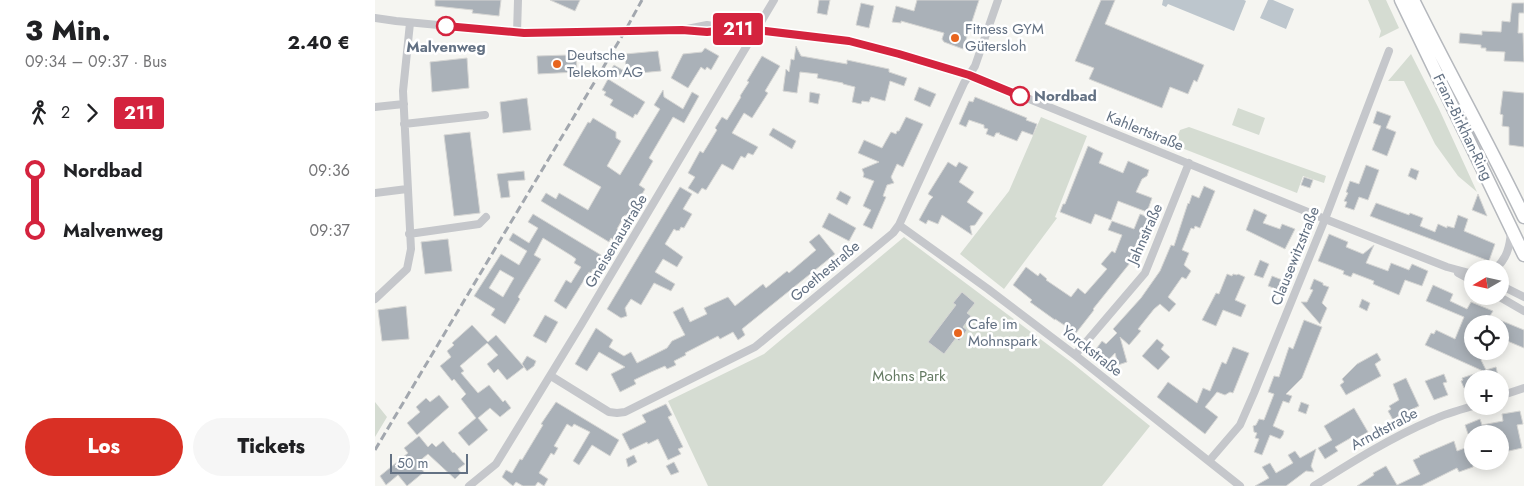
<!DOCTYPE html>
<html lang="de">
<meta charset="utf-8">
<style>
body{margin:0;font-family:Jost,sans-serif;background:#f6f6f6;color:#202124;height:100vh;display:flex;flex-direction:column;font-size:19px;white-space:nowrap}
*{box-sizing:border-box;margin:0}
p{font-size:16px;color:#757577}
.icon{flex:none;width:28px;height:28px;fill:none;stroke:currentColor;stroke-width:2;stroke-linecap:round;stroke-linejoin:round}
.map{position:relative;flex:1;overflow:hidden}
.details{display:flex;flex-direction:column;background:#fff;width:375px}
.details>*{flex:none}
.badge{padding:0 10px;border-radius:4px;font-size:18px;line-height:32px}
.needle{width:32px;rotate:261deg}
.tools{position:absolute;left:1089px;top:260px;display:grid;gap:10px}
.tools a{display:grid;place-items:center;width:45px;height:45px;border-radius:50%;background:#fff;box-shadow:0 2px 12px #0003;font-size:25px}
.scale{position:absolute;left:15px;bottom:12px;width:78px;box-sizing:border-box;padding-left:5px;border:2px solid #637183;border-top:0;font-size:14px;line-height:18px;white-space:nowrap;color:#637183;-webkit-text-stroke:4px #fff;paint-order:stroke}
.map>.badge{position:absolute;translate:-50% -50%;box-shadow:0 0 0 2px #fff}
.legs{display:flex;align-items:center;gap:8px;height:55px;padding:0 25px;font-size:16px}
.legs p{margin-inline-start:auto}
.head{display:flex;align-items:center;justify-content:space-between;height:85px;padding:0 25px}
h1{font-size:28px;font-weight:800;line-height:38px}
.button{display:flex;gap:10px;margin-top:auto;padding:10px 25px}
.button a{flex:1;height:58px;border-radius:30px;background:#d93025;color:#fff;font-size:20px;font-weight:800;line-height:58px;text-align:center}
.button a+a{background:#f6f6f6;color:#202124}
ul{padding:0 25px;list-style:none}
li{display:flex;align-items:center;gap:18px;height:60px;font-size:19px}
li i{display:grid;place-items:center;width:8px;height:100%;margin:0 6px;background:currentColor}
li i::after{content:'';width:12px;height:12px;margin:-6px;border:4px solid;border-radius:50%;background:#fff}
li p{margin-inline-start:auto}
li:first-child i{background:linear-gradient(#0000 50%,currentColor 0)}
li:last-child i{background:linear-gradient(currentColor 50%,#0000 0)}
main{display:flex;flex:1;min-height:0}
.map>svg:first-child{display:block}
.green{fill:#d5dcd2}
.water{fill:#bdc6cd}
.building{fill:#aab1b8;stroke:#d6d6d4;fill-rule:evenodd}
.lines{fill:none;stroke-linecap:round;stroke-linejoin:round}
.primary-casing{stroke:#b5b8bd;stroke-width:15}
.street{stroke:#c5c7cb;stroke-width:8}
.primary{stroke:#fff;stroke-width:12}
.rail{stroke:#a2a7ae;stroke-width:3;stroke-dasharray:8 4;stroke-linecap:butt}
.line-1-casing{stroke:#fff;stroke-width:11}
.line-1{stroke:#d4233e;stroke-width:8}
.stop-1-dot{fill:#fff;stroke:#d4233e;stroke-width:2.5}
.poi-dot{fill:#e8651e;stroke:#fff;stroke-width:2}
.labels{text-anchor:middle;stroke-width:5;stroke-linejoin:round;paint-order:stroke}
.poi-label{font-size:15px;fill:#637183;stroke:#fff;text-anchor:start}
.stop-label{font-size:15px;font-weight:bold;fill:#637183;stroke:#fff}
.street-label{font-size:15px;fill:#637183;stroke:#fff}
.park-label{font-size:15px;fill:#647a62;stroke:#fff}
</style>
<main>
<section class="details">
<div class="head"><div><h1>3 Min.</h1><p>09:34 – 09:37 · Bus</p></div><b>2.40 €</b></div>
<div class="legs"><svg class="icon" aria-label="walk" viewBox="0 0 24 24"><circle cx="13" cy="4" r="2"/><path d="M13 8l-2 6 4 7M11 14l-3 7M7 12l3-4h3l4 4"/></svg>2<svg class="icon" aria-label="forward" viewBox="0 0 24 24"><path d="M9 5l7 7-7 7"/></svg><b class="badge" style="background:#d4233e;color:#fff">211</b></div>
<ul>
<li><i style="color:#d4233e"></i><b>Nordbad</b><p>09:36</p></li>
<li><i style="color:#d4233e"></i><b>Malvenweg</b><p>09:37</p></li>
</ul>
<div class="button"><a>Los</a><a>Tickets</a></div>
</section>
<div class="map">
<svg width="1149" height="486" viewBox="0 0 1149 486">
<rect width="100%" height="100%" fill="#f5f5f1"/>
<path class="green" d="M993 0H1011L1024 28 1004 38 1006 31Z
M1036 54 1064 109 1102 192 1083 176 1060 144 1029 81H1013Z
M863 108 890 118 884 135 857 125Z
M666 117 712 136 680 217 682 218 629 289 585 254 634 191Z
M814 127 951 176 949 183 928 176 922 193 799 145 805 130Z
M529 237 696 362 775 426 727 486H333L293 401 389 354Z
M0 402 12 417 0 437Z"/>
<path class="water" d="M788 0H869L871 1 859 31 793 4 791 7 787 5Z
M893 0H898L919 9 911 29 885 18Z"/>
<path class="building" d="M60 0H126L124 16 97 13 98 10 60 6Z
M175 0H205L200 11Z
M444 0H455L452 15 442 13Z
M542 0H604L588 49 569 42 567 39 569 33 526 21V23L517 22 521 6 539 11Z
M726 0H740L730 24 829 65 822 82 819 80 813 94 795 87 787 108 714 79 719 68 700 61Z
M486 3 499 6 494 28 481 25Z
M1137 3H1149V13H1144L1143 33H1148L1149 62 1129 61 1130 52 1111 51V48H1106V45L1084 43 1085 33 1107 35V31L1126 32 1127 21 1135 22Z
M421 46 426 56 472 64V60L514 69V72L532 78 529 86 515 81 510 101 496 97 494 102 487 101 486 104 477 102 480 87 468 84V83L442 78 443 74 425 72 422 93 408 91 411 69 414 72 416 59 419 60Z
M330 48 344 56 336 70 332 67 330 70 326 67 313 88 296 78 308 54 327 52Z
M192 50H201L202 72 163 74 162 56 193 55Z
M283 51 286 71 232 76 239 65 251 72 250 54Z
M387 56 405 66 390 91 393 93 377 118 369 113 357 133 383 147 378 155 373 153 370 158 366 156 358 170 347 164 331 190 327 188 323 194 313 188 320 177 313 173 325 151 328 153 342 130 340 128 347 117 352 120 366 97 365 96 374 82 372 81Z
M92 58 94 88 57 92 55 62Z
M233 79 270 102 262 115 260 114 258 118 235 105 238 100 229 95 231 92 227 90Z
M544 87 561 94 555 107 539 100Z
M288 90 289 97 308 109 317 92 324 96 309 123 298 117 274 158 278 161 264 185 270 189 254 217 250 215 242 229 246 231 240 241 236 238 234 242 166 201 171 193 181 199 184 193 213 210 226 187 188 165 213 122 215 123 218 118 241 132V138L246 141 232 166 245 175 285 109 279 105Z
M1128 91 1149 93V147L1134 145V127L1127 126 1128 115 1125 114Z
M435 92 445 94 443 104 434 102Z
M600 97 652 118 651 120 662 124 658 135 647 131 642 141 624 134 625 133H621L619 137 611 134 613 129 609 128V125L594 120 591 127 584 124 594 101 598 102Z
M152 98 156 130 128 133 125 102Z
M1002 111 1016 116 1011 128 1021 132 1012 156 997 150 1006 126 998 123Z
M531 117 548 124 528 167 522 164 516 177 519 183 512 185 508 196 511 197 497 229 488 225 496 210 488 206 499 181 488 177 489 174 487 169 504 162 483 153 489 140 507 148 516 132 521 134 522 131H524Z
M398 128 421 141 417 149 394 135Z
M95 132 105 213 79 216 69 135Z
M713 146 728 153 724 163 748 173 753 161 774 170 772 176 767 179 761 192 777 198 772 212 743 201 736 220 720 214 716 224 685 212 688 204H690Z
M573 162 581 167 584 162 593 167 584 182 599 192 592 202 608 213 600 225 595 226 597 235 567 215 563 224 553 220 551 224 544 220 555 200 558 197 553 194Z
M991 165 1004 170 993 200 984 197 979 210 970 207 972 202 969 201 973 193 971 192 975 181 984 184Z
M1036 168 1044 171 1041 180 1033 176Z
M149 171 150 180 133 181 135 197 126 198 122 174Z
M929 177 938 180 935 188 926 185Z
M829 186 840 191 825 228 820 226 819 229 816 228 807 250 814 253 809 265 816 271 811 279 807 277 793 297 801 304 794 312 785 304 779 309 763 329 766 331 754 345 745 337 752 362 743 365 740 353 731 363 719 352 727 341 731 344 742 333 738 329 766 298 785 271 796 245 799 246 813 203 814 204 817 195 824 198Z
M305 187 317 194 308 209 317 214 309 228 306 227 304 231 303 230 302 231 299 229 290 244 308 257 302 267 288 259 280 272 300 284 296 291 279 283 266 305 256 299 250 308 252 316 246 318 232 309Z
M465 191 476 197 472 205 461 199Z
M1103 194 1112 216 1097 210Z
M1001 203 1034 215 1035 213 1048 218 1045 226 1060 232 1063 224 1072 228V226L1079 228 1083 215 1093 219 1089 231 1120 244 1114 261 995 216Z
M879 209 892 215 888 223 905 229 907 224 920 229 910 249 871 230Z
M454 213 481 228 474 241 447 227Z
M158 214 226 255 223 260 228 263 223 272 218 269 216 273 214 272 191 309 179 301 191 280 196 283 206 267 199 263 201 259 197 256 168 238 159 255 166 259 143 297 145 299 130 324 116 315 120 309 99 296 126 254 144 265 152 251 134 240 138 233 154 243 163 228 153 222ZM125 270 139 278 128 297 114 288Z
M765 214 778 219 774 229 772 228 759 258 718 309 719 310 701 333 680 319V320L655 302 657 300 638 285 651 267 663 276 665 273 672 279 671 280 696 297 703 288 710 294 732 269 726 264 737 251 740 253 747 235 733 230 737 221 759 229Z
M444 234 460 254 367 329 370 335 363 340 358 332 345 339 343 336 310 353 311 355 299 361 301 365 292 369 290 366 276 372 259 380 261 384 245 392 236 374 250 367 224 352 212 371 200 364 221 328 238 340 234 347 249 356 256 352 262 363 292 348 297 341 310 335 298 312 308 307 315 322 332 314 329 308 353 297 360 306 388 284 391 288 412 271 414 273 441 250 434 242Z
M954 234 973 242 971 247 988 254 999 245 991 263 1013 271 1016 263 1034 270 1037 264 1053 271 1047 286 1030 280 1024 295 998 284 999 281 978 273 976 277 968 274 969 271 943 261Z
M73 239 77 271 50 274 46 242Z
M885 260 894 264 888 278 879 275Z
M852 274 857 276 858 274 862 275 863 274 870 277 860 300 871 305 866 317 848 310 841 326 827 320 841 293 844 294Z
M897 276 910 281 906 291 893 286Z
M939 279 948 283V285L954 287 947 303 952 308 945 324 926 302H932L938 290 935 289Z
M1058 285 1078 294 1075 301 1092 309 1096 302 1118 311 1115 316 1149 330V348L1125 338V324H1098V351H1110L1106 360 1111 370 1121 367 1123 376 1115 379H1098V401H1095L1091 388H1089L1086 381 1088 380 1087 378 1108 371 1050 345 1056 333 1059 334 1061 330 1080 339 1089 317 1051 301Z
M587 292 600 303 592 313 596 316 588 327 592 330 584 341 581 338 569 354 553 342 581 305 578 303Z
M987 299 995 303 992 311 984 307Z
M31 306 34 339 7 341 3 310Z
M170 315 183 322 171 343 158 336Z
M929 320 947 327 927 378 911 394 917 396 914 403 908 401 898 426 909 431 908 435 905 439 895 435 887 455 879 452 884 439 880 438 882 433 879 432 878 426 881 425 884 419 889 420 899 394 893 392 899 376 904 377 914 347 918 349Z
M97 325 113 342 121 335 149 367 132 380 123 369 119 373 112 364 123 355 112 343 85 366 89 371 86 373 103 393 114 385 128 402 130 400 136 408 125 417 115 408 103 418 113 430 94 446 83 433 101 418 86 399 91 394 79 379 77 381 65 366 76 357 72 351 79 345 77 343Z
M782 339 789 345 786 349 795 357 783 370 767 356Z
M858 347 874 353 858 393 855 392 850 395 842 392 830 407 843 417 830 434 782 397 793 382 822 403 828 388 835 391 847 362 851 364Z
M1002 353 1006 360 1000 364 1006 376 971 395 965 385 969 382 967 379 982 364Z
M152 356 161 361 159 366 152 371 147 364Z
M1069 374 1072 382 1068 383 1073 395 1059 400 1050 381Z
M1031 378 1044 406 1025 415 1018 420 1013 411 1016 409 1014 406 1024 400 1018 384Z
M64 395 74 407 42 435 32 423 45 412 41 407 51 398 55 402Z
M181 402 244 440 235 456 217 445 204 465 198 461 215 432 199 424 197 427 192 424 179 446 183 448 179 455 176 453 164 473 173 479 169 486 163 482 160 486H148L141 482 138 486 127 477 131 470 137 473 145 459 147 460 168 425 166 424Z
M926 402 934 405 931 414 923 411Z
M291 404 297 415 293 417 308 447 303 449 306 454 293 460 283 439 273 444 272 442 255 450 247 434 271 422 267 415Z
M979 408 993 432 981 439 979 436 960 447 963 451 950 459 943 448 957 440 949 426Z
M1145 411 1148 424 1142 425 1147 448 1125 453V434H1093L1090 425 1105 419 1107 425 1128 421 1127 414Z
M44 436 53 447 57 443 61 447 68 441 78 453 79 452 90 464 83 469 86 473 80 479 53 454 42 463 49 472 32 486 23 475 11 485 5 476 33 453 29 448Z
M1079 441 1082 451 1098 445V467L1084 472 1082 468 1046 486H982L999 475 998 473 1011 466 1022 485 1045 474 1038 460 1045 457 1044 456Z
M941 449 936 466 939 472 931 471 911 486H880L894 478 887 467 895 463 901 473 918 463 913 455 920 451 925 458Z
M259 455 262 462 253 467 251 459Z
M299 462 304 472 296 475 291 466Z"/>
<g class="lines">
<g class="primary-casing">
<path id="primary" d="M1026 0 1149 255
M1038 0C1074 73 1114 144 1149 217"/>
</g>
<path class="street" d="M0 18 21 21 149 33 307 30 332 25 352 28
M307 30 333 33 362 29 382 30 474 41 524 53 595 75 950 219 1072 267 1098 274
M142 33 143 0
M0 107 29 104
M29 124 110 115
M0 193 32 189
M524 225 613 289 700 355 865 486
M34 234 104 224 111 217
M1120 269C1132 259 1135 246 1136 231
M1083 273 1098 281
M1125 285 1149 297
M1123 296 1149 311
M0 299 32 269 36 249 28 91 35 23
M700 355 770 273 814 163
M176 376 234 412 242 413 250 412 380 347 518 233 524 225 589 83 600 66 623 0
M1125 396 1149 388
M834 461 865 425 879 393 950 219 1014 51
M94 486 121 464 206 325 399 0
M939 486C977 462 1015 438 1057 420 1070 414 1084 410 1098 406"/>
<use href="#primary" class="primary"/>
<path class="rail" d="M0 450 250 31 267 0"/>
</g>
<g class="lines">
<g class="line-1-casing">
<path id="line-1" d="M71 26 149 33 307 30 332 32 362 29 382 30 474 41 524 54 594 75 645 96"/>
</g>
<use href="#line-1" class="line-1"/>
</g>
<g class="stop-1-dot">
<circle cx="71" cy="26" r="9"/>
<circle cx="645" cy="96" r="9"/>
</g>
<g class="poi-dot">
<circle cx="580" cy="38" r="5"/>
<circle cx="182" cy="64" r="5"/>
<circle cx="583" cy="333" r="5"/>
</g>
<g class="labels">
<g class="poi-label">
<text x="590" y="34">Fitness GYM<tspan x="590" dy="17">Gütersloh</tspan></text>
<text x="192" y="60">Deutsche<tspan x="192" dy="17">Telekom AG</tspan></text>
<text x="593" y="329">Cafe im<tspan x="593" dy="17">Mohnspark</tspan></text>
</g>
<g class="stop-label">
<text x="71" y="52">Malvenweg</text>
<text x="659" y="101" text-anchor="start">Nordbad</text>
</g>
<g class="street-label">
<text transform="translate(1088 127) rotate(64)" y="5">Franz-Birkhan-Ring</text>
<text transform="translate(770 131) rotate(22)" y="5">Kahlertstraße</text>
<text transform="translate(770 234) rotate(-66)" y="5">Jahnstraße</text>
<text transform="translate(241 241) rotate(-59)" y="5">Gneisenaustraße</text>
<text transform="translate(920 256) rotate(-68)" y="5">Clausewitzstraße</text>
<text transform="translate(450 271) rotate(-40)" y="5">Goethestraße</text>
<text transform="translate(717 351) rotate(38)" y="5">Yorckstraße</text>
<text transform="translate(1009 429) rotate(-28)" y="5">Arndtstraße</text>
</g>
<g class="park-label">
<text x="534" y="381">Mohns Park</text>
</g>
</g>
</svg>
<div class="tools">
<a><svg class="needle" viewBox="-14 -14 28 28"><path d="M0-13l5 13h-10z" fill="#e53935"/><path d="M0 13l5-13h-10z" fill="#757577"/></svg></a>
<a><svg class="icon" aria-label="locate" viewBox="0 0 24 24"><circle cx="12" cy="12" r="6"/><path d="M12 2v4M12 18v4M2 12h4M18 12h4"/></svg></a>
<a>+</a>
<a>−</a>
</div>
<div class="scale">50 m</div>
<b class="badge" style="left:363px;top:29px;background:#d4233e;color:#fff">211</b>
</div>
</main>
